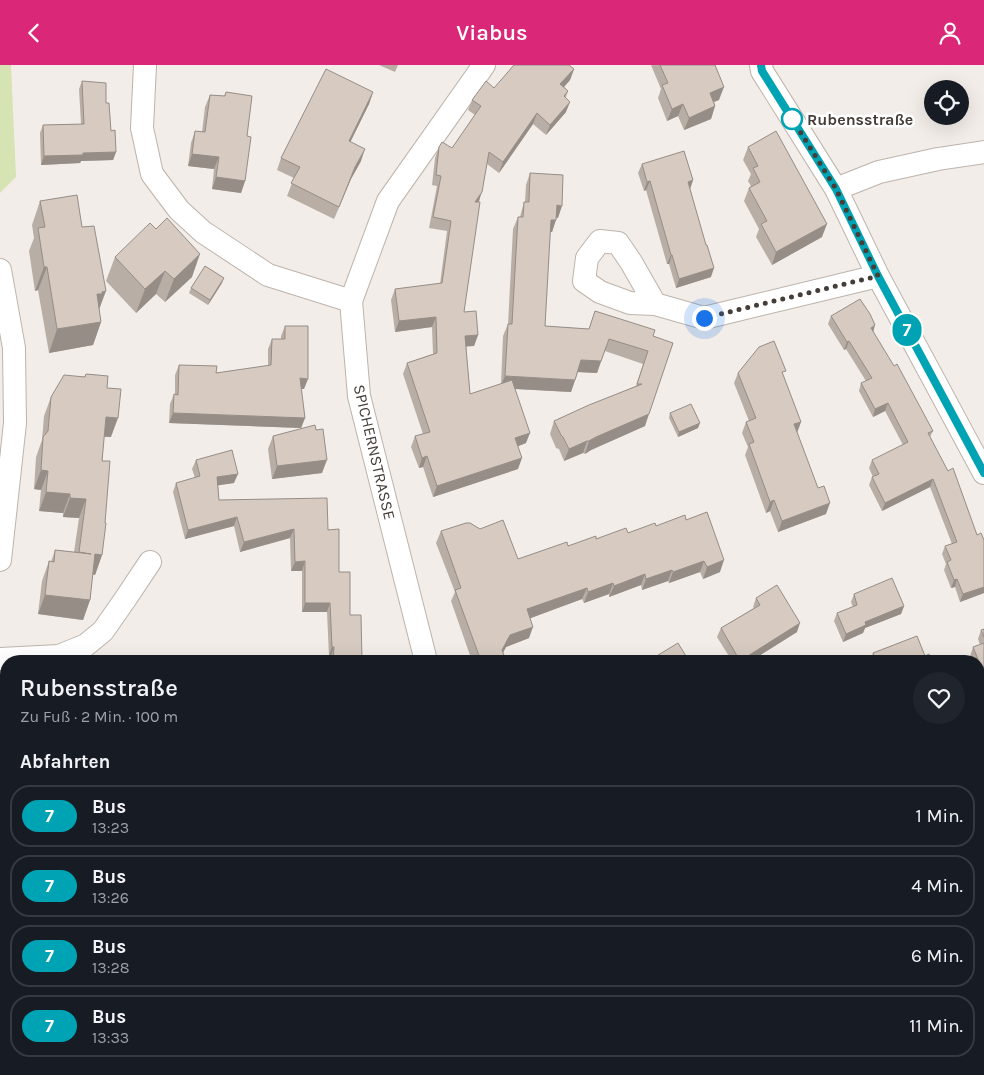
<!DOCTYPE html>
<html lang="de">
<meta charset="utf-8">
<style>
body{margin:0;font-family:Karla,sans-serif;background:#20242c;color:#f1f3f6;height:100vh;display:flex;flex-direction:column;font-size:19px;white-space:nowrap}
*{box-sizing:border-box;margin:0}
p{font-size:16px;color:#9ea1a6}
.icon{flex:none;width:28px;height:28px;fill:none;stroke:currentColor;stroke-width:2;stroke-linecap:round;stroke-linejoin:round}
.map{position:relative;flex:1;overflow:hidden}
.side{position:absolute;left:0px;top:590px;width:985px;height:420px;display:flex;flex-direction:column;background:#171b24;border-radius:20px 20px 0 0;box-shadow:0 5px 20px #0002}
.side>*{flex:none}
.badge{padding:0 10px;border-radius:16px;font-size:18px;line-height:32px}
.tools{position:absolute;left:924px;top:15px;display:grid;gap:10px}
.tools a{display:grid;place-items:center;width:45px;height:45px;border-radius:50%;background:#171b24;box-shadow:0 5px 20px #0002;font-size:25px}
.you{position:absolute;width:25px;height:25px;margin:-12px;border:4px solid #fff;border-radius:50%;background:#1a73e8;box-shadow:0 0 0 8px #1a73e833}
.map>.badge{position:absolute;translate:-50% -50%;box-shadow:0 0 0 2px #fff}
h2{padding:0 20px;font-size:19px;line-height:45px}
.round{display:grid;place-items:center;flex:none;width:52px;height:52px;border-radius:26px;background:#20242c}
.head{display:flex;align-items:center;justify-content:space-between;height:85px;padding:0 20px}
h1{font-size:24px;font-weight:600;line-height:38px}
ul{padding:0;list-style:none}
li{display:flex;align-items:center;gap:15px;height:62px;margin:0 10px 8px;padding:0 10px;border:2px solid #363941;border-radius:20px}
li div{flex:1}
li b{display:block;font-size:19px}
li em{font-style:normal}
li .badge{min-width:55px;font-weight:700;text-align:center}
header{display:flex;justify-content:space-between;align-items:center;height:65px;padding:0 20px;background:#db2777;color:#fff;font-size:22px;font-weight:600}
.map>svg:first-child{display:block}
.green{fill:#d6e3b3}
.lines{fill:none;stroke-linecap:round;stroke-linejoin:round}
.street-casing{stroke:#bdb3ab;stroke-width:24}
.street{stroke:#fff;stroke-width:22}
.wall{fill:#b8aea6}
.shaded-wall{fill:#968d87}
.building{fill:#d6cac1;stroke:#968d87}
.line-casing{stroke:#fff;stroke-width:11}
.line{stroke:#00a3b4;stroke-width:8}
.walk{stroke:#453d37;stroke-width:5;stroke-dasharray:0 9}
.stop-dot{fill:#fff;stroke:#00a3b4;stroke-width:2.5}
.labels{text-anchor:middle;stroke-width:5;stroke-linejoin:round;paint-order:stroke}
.stop-label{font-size:16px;font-weight:bold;fill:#453d37;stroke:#fff;text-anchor:start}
.street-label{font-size:16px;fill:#453d37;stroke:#fff}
</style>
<header><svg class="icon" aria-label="back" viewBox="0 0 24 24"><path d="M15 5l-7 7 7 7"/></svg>Viabus<svg class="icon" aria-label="person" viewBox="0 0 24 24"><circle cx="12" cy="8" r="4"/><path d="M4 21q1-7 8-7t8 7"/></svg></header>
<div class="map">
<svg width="984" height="1010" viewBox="0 0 984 1010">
<rect width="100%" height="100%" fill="#f2ede8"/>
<path class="green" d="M0 0H11L16 112 0 128Z"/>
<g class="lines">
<g class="street-casing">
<path id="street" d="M145 0 142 63 152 109 179 145 203 167 268 210 351 236
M761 0 762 6 836 124 878 211 984 408
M836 124 879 107 938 94 984 87
M0 205 14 283 15 358 0 495
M655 239 630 238 600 227 584 216 587 193 600 176 618 178 631 197 655 239 704 253 878 211
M0 594 59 591 86 580 103 566 126 533 150 497
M426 596 359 331 351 236 388 136 484 0
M979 803 984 800
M0 915 6 914
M551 1004 554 1010
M666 1010 675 1004"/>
</g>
<use href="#street" class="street"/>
</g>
<path class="wall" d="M379 0H398L395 7Z
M651 0H715L719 35 714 37 715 41 711 54 684 65 678 51 667 56 658 33 661 24Z
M574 4 570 15 564 22 568 26 566 32V47L546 70 533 59 499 108 487 99 479 137 464 247 478 270 474 281H466L470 329 501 319 503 271 508 259 513 164 518 152H520L524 137H525L526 120 530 108 558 153H556L552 167H550L545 261 589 264 595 246 653 271 645 361 591 385 585 389 583 388 564 396 559 384 556 383 550 369 554 356 636 321 643 299 605 286 597 308 578 307 571 327 515 324 526 378 518 381V404L433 432 423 402 419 403 411 382 415 371 423 369 403 309 407 298 433 289 432 262 395 267 391 235 395 224 440 219 447 166 429 163 437 121 432 120 435 93 439 82 452 83 475 50 468 45 472 35 494 23Z
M82 16 106 38 111 66 116 87 113 95 81 96 80 98 41 100 40 68 43 60 81 59 79 24Z
M226 27 247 71 245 116 241 128 212 124 214 104 188 101 191 78 195 66 202 67 205 42 210 30 224 31Z
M373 27 369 39 350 77 361 96 351 114 334 154 287 131 294 113 277 105 281 93Z
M748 82 822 172 772 200 756 172 759 164 744 136 749 123 751 121 748 116 751 109 743 95Z
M642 99 693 115 690 124 711 212 676 223 669 199H667L646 125 644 126 638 108Z
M40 136 82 162 101 257 93 280 49 288 38 225 35 226 29 186 34 173 32 160Z
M156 164 192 212 165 237 156 229 136 248 106 216 115 192Z
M222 218 208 240 189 228 191 223Z
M831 251 873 267 933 366 930 372 977 470 984 475V528L960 537 955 522 951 523 944 505 946 499 942 489 945 481 952 479 930 422 882 446 869 420 872 412H873L869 403 872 395 903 380 885 346 873 352 859 326 861 318 866 316 846 284 844 285 828 259Z
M285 261 304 324H301L305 353 301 363 169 358 170 339 174 329H175V310L179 300 216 308 268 301V284L272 274H281V271Z
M738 308 784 311 797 367 826 449 778 467 770 446 766 448 745 390 748 382 742 368 746 357 749 356 734 318Z
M86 309 107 323 111 372H104L102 396V490L95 510 92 509 90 535 83 555 38 549 42 516 49 496 51 497 55 485 74 487 79 453 63 452V448L39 446 41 425 34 424 36 392 42 375 44 351 51 332 84 312Z
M670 348 698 363 678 372 669 353Z
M273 371 322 408 272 414 268 384Z
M196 395 234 418 218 420 219 435 328 465 362 596H330L331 591H329L327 547H302V506H291L290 473 240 487 234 461 185 474 173 427 176 418 195 413 192 404Z
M686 455 720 507 703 514 700 507 669 518 668 516 642 525 641 520 609 532V529L584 538 582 534 530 553 529 573 506 582 503 588 506 596H472L451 536 455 527 436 478 441 466 518 494 596 474 628 468 656 461Z
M854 529 904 541 901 549 865 563 863 568 843 577 834 556 837 548 853 542 851 537Z
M756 533 797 567 751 596H732L717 572 721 563 754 543 753 542Z
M984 564V608L979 610V596H972L970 591 973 582 980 580 978 574 981 565Z
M873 588 925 591 932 596H870Z
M655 592 689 596H654Z
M142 1004H177L178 1010H140Z
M237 1004H303L294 1010H236Z
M313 1004H327L326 1007Z
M330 1004H353L352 1008Z
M431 1004H484L485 1010H432Z
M766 1004H853L844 1010H757Z"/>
<path class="shaded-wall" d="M574 4 570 15 557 30 560 19Z
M724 22 719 35 705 40 710 28Z
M373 27 369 39 345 88 349 76Z
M570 37 566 47 546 70 550 60Z
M683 39 678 51 667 56 672 44Z
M715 41 711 54 684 65 689 53Z
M537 48 533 59 499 108 503 97Z
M365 84 361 96 351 114 334 154 355 102Z
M116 87 113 95 81 96 80 98 41 100 44 91 83 88Z
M192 89 219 92 214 104 188 101Z
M216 112 245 116 241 128 212 124Z
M693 115 690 124 688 117Z
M650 116 646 125 644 126 647 117Z
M482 127 478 138 475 137Z
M557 140 562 141 558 153 552 152Z
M551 155H556L552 167H547Z
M827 159 822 172 772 200 776 187Z
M200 189 192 212 165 237 174 214Z
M671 190H672L669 199H667Z
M44 202H47L38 225 35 226Z
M714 203 711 212 676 223 679 214Z
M165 206 156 229 136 248 145 224Z
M224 213 222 218 208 240 210 235Z
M106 226 97 250V229Z
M436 252 432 262 395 267 399 256Z
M101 257 93 280 49 288 57 264Z
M875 260 873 268 871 263Z
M478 270 474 281 461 282 465 271Z
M849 276 846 284 844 285 847 277Z
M581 295 601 296 597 308 577 307Z
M505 311 575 315 571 327 500 323Z
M300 313 308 314 304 324 296 323Z
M888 338 885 346 873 352 875 344Z
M173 348 305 353 301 363 169 358Z
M649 349 645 361 591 385 585 389 589 376 596 372Z
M106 352 118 353 111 372 99 371Z
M801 357 797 368 794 359Z
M700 358 698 363 678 372 679 367Z
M530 368 526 378 511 384 515 373Z
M587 376 583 388 564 396 569 384Z
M427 391 423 402 419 403 422 393Z
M522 393 518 404 433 432 437 421Z
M327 395 322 408 272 414 277 401Z
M41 405 48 406 41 425 34 424Z
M238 409 234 418 214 421 217 412Z
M933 414 930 422 882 446 885 438Z
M46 427 70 429 63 448 39 446Z
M70 433 86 434 79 453 63 452Z
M774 435 770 446 766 448 770 437Z
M830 438 826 449 778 467 782 456Z
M237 452 234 461 185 474 188 465Z
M294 464 290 473 240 487 244 477Z
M95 489 102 490 95 510 88 508Z
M724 495 720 507 703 514 707 502Z
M305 496 302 506H291L295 497Z
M704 496 700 507 669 518 673 507Z
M672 505 668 516 642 525 646 514Z
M645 509 641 520 609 532 614 521Z
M957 514 955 522 951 523 954 515Z
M613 518 609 529 584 538 588 527Z
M984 522V528L960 537 963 529Z
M587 523 582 534 523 556 527 544Z
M45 530 90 535 83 555 38 549Z
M305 538H330L327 547H302Z
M904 541 901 549 865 563 863 568 843 577 846 569 865 557Z
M800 558 797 567 751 596H740Z
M533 562 529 573 506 582 498 596 502 585 510 570Z
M332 582H334L331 591H329Z
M984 601V608L979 610V608L981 602Z
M979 719 984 720V729L979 728Z
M984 911V917L979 920V914Z
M294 1004H303L294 1010Z
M828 1004H832L830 1010H819Z
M840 1004H853L844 1010H835L837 1006Z"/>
<path class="building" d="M514 0H569L574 4 560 19 568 26 564 31 570 37 550 60 537 48 503 97 489 87 482 127 475 137H480L464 247 476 246 478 270 465 271 470 329 512 315 530 368 515 373 522 393 437 421 427 391 422 393 415 371 430 367 407 298 437 288 436 252 399 256 395 224 442 218 451 156 433 152 441 111 436 110 439 82 442 77 452 83 481 41 472 35 486 16 494 23Z
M660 0H715L724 22 710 28 715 41 689 53 683 39 672 44 662 20 668 18Z
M326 4 373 27 349 76 365 84 355 102 339 142 291 118 300 102 281 93Z
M82 16 106 18V38H109L111 66 115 65 116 87 83 88V90L44 91 43 60 84 59Z
M226 27 252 31 247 71 251 72 245 116 216 112 219 92 192 89 195 66 205 67 210 30 225 31Z
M776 66 827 159 776 187 761 159 767 156 749 123 760 117 753 103 758 101 748 82Z
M684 86 693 115 688 117 706 180H707L714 203 679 214 672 190H671L650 116 647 117 642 99Z
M530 108 563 110 562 141 557 140 556 155H551L545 261 589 264 595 246 655 265 653 271 673 278 649 349 596 372 589 376H587L569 384 563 372 561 370 554 356 589 340 642 319H637L648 286 609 274 601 296 581 295 575 315 505 311 508 259H512L518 152H523L524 137H529Z
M77 130 82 162 94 161 106 226 102 227V229H97L101 257 57 264 47 202H44L38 163 45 162 40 136Z
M167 153 200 189 174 214 165 206 145 224 115 192 150 158 156 164Z
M205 201 224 213 210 235 191 223Z
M860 234 870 249 875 260 871 263 894 301 897 299 933 366 928 368 948 406 953 403 977 470 981 468 984 475V522L963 529 957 514 954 515 947 497 951 495 945 481 957 477 933 414 885 438 872 412 879 409 872 395 908 377 888 338 875 344 861 318 872 313 849 276 847 277 831 251Z
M285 261H308V314L300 313 305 353 173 348 174 329 178 330 179 300 217 301 216 308 271 300 272 274H285Z
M774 276 786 306 782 307 801 357 794 359 818 423 824 421 830 438 782 456 774 435 770 437 749 379 754 377 746 357 756 353 738 308 759 282Z
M86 309 108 311 107 323 121 324 118 353 106 352 102 396H110L105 458H106L102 490 95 489 90 535 45 530 49 496 54 497 55 485 91 489 79 487 86 434 70 433V429L46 427 48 406 41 405 43 372 48 366 51 332 64 310 85 312Z
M691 339 700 358 679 367 670 348Z
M315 360 316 365 323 364 327 395 277 401 273 371Z
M232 385 238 409 217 412 219 435 327 433 328 465 339 464V507H350V550H361L362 596H333L334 582H332L330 538H305V496L295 497 294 464 244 477 237 452 188 465 176 418 200 411 196 395Z
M707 447 724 495 707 502 704 496 673 507 672 505 646 514 645 509 614 521 613 518 588 527 587 523 527 544 533 562 510 570 502 585 506 596H481L455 525 461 523 441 466 466 458H470L480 464 503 455 518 494 567 477 568 481 596 471V474L626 463 628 468 655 458 656 461 685 450 686 455Z
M892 513 904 541 865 557 866 560 846 569 837 548 857 540 854 529Z
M777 520 800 558 740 596 721 563 760 540 756 533Z
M984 564V572L981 565Z
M917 571 925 591 929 589 932 596H876L873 588Z
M678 578 689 596H658L655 592Z
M984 578V601L981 602 973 582Z
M980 684H984V720L979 719V685Z
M984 863V911L979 914V867Z
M142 1004H177L178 1010H143Z
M239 1004H295L294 1010H259L239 1006Z
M436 1004H484L485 1010H437Z
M766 1004H828L819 1010H757Z"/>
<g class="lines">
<g class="line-casing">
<path id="line" d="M761 0 762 6 836 124 878 211 984 408"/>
</g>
<use href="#line" class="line"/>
<path class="walk" d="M704 253 878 211 836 124 789 49 792 54"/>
</g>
<circle class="stop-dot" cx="792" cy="54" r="10"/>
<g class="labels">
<g class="stop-label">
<text x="807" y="60">Rubensstraße</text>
</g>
<g class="street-label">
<text transform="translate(375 387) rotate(77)" y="6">SPICHERNSTRASSE</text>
</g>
</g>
</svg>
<div class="tools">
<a><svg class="icon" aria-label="locate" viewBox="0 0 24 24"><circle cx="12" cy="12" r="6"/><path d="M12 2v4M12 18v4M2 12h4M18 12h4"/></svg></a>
</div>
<div class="you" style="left:704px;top:253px"></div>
<b class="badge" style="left:907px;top:265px;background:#00a3b4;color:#fff">7</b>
<section class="side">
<div class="head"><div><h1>Rubensstraße</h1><p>Zu Fuß · 2 Min. · 100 m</p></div><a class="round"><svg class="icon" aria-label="heart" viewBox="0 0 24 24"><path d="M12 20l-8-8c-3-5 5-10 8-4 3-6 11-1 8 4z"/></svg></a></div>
<h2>Abfahrten</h2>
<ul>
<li><span class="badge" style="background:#00a3b4;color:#fff">7</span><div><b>Bus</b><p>13:23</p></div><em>1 Min.</em></li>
<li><span class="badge" style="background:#00a3b4;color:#fff">7</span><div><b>Bus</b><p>13:26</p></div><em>4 Min.</em></li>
<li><span class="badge" style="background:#00a3b4;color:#fff">7</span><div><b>Bus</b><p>13:28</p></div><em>6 Min.</em></li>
<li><span class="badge" style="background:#00a3b4;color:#fff">7</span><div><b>Bus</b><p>13:33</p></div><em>11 Min.</em></li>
</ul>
</section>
</div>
